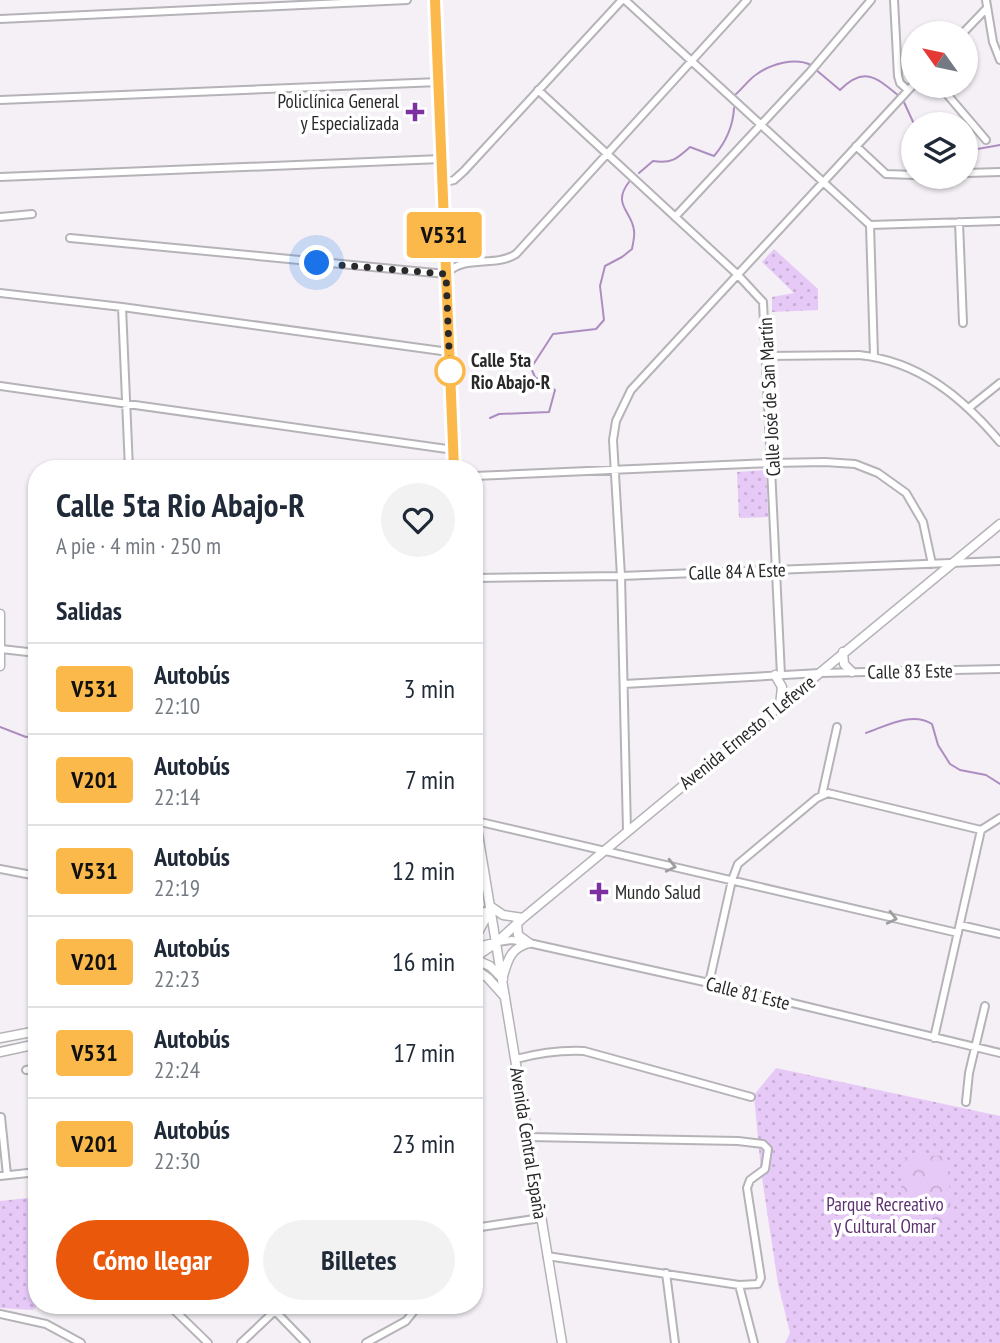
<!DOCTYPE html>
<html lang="es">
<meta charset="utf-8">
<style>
body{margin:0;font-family:"PT Sans Narrow",sans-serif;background:#f2f2f3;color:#1f2937;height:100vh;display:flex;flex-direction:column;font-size:26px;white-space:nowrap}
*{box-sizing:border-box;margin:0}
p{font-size:23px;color:#747a83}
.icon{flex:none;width:38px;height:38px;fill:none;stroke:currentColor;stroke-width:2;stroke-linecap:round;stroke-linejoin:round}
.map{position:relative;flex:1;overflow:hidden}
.sheet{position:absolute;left:28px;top:460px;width:455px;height:854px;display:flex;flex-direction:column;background:#fff;border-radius:28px;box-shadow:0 2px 5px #0004}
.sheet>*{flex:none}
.badge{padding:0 14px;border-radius:5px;font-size:24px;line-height:46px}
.needle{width:46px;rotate:303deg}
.tools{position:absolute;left:901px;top:21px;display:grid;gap:14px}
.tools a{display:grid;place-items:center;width:77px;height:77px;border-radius:50%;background:#fff;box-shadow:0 2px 5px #0004;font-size:35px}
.you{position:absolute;width:35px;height:35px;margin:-18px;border:5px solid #fff;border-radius:50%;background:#1a73e8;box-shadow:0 0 0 10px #1a73e833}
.map>.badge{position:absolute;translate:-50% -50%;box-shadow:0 0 0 4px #fff}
h2{padding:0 28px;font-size:26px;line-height:63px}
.round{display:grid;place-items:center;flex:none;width:74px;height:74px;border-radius:37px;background:#f2f2f3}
.summary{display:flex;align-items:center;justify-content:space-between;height:119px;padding:0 28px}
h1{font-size:33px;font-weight:700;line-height:52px}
.cta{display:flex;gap:14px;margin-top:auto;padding:14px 28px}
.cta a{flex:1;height:80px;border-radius:42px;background:#ea580c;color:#fff;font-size:28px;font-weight:700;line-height:80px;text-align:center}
.cta a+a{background:#f2f2f3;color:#1f2937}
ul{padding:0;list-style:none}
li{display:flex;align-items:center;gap:21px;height:91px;padding:0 28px;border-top:2px solid #e0e1e3}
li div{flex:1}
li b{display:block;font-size:26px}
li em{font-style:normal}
li .badge{min-width:77px;font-weight:700;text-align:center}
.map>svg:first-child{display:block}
.grass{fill:url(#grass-dots)}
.forest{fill:url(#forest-crowns)}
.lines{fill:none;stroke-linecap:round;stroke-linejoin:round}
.stream{stroke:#ad8dbf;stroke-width:2}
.minor-casing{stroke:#b6b3b8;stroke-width:10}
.major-casing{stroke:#b6b3b8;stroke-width:11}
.minor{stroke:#fff;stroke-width:6}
.major{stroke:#fff;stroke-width:8}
.oneway{stroke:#9f9e9f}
.line-casing{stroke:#fff;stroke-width:16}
.line{stroke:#fcb94b;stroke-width:10}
.walk{stroke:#29282a;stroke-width:7;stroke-dasharray:0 12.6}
.poi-dot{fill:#7e30a0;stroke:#fff;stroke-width:2.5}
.stop-dot{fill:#fff;stroke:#fcb94b;stroke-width:3.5}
.labels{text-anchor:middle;stroke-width:7;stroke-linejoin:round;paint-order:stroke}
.poi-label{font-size:19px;fill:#29282a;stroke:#fff;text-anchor:end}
.stop-label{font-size:19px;font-weight:bold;fill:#29282a;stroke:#fff;text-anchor:start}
.street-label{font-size:19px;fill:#29282a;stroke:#fff}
.park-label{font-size:19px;fill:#5c3271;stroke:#fff}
</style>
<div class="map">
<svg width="1000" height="1343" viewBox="0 0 1000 1343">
<defs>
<pattern id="grass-dots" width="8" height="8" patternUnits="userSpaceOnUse" patternTransform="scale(1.75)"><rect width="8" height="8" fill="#e7c9f7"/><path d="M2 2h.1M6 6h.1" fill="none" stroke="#c6add4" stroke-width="1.8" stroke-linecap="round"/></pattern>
<pattern id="forest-crowns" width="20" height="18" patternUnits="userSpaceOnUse" patternTransform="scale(1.75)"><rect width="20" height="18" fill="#e7c9f7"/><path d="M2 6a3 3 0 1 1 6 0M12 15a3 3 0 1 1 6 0" fill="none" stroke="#c6add4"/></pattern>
</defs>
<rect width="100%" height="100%" fill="#f4f0f6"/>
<path class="grass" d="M774 249 818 289V310L772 312V297L794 293 762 262Z
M766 470 768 517 739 518 737 472Z
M776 1068 1000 1116V1343H785L790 1333 778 1284 761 1171 754 1095Z
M37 1197V1306L33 1310 0 1308V1201Z"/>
<path class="forest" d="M947 1155 952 1227 901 1208V1158Z"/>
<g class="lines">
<path class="stream" d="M815 69 840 90C864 66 876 77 899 96
M736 94C743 88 749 79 757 74 771 64 795 57 811 65
M903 100 914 124
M966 151 1000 145
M639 173 653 161C671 164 677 159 690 147L714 156C726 142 733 127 734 108
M490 418 499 414 549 412 555 390 535 377 531 368 553 334 596 329 604 320 600 286 605 266 622 257 632 249C633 243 635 236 634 231 633 212 611 205 629 182
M0 727 26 737 37 735
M866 733C886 726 912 711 932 724L938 745 950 764 960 770 986 775 1000 784"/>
<g class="minor-casing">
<path id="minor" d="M625 0 870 225 874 356
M894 0 898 76 900 83 908 90
M986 0 993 42 1000 60
M0 19 407 0
M963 33 986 9
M940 86 986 140
M538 90 737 274 763 302 781 675
M0 100 439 82
M856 146 886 174 914 175
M966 173 1000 172
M0 177 441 159
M442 183 454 180 464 171 622 0
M0 217 32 214
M675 217 810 72 871 0
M959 222 963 323
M870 225 1000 221
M70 238 446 274C465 254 494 268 516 254L747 0
M0 293 122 307 449 352
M122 307 129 469
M767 356 859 355C919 361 963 398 1000 442
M0 386 454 450
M970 407 1000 383
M474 476 772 463 825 462 855 464 878 473 906 493 923 522 932 564
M474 578 621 576 1000 561
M1 649 37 653
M624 684 820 673 1000 669
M822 795 837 727
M36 812 37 813
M476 821 958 933
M981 830 1000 818
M627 831 621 576 613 440 616 421 631 390 914 84
M0 869 37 876
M474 909 481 912 490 910
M960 925 1000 934
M498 942 512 940 529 943 709 983 1000 1053
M709 983 732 880 738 864 817 798 828 793 981 830
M934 1038 981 830
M516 1059C539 1053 560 1050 584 1051L751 1097
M26 1070 37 1068
M966 1102 969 1073 985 1006
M1 1117 7 1175
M528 1137 738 1141 763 1144 768 1149 765 1169 750 1180 747 1188 761 1278 758 1284 739 1285 547 1256
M0 1176 37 1172
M474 1228 541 1218
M666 1273 675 1343
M739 1285 754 1343
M170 1306 208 1343
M275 1311 306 1343
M0 1314 46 1324 81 1343
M241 1343 280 1306
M366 1343 406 1321 418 1306"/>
</g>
<g class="major-casing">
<path id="major" d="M435 0 454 469
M0 614V666
M843 652 844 664 852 672
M775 675 782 687 780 705
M474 810 562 1343
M490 906 503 915 523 918
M517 923 518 935 529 943
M474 940 490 910
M474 948 490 944
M474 958 496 943 523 918 1000 524
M474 959 490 966 503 979
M474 968 488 978 505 997
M503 976C508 959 511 948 529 943
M0 1038 37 1031
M0 1052 37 1044"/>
</g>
<use href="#minor" class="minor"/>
<use href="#major" class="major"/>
</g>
<defs><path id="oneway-chevron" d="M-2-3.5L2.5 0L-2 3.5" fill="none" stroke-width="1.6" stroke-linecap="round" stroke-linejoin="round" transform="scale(1.75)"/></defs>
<g class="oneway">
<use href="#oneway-chevron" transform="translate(671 866) rotate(13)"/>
<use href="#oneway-chevron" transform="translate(892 918) rotate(13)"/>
</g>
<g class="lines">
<g class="line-casing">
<path id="line" d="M435 0 454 469"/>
</g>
<use href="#line" class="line"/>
<path class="walk" d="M317 263 446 274 450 374V371"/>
</g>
<g class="poi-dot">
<path d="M411.5 101.5h7v7h7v7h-7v7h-7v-7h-7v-7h7z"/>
<path d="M595.5 881.5h7v7h7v7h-7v7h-7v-7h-7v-7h7z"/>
</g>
<circle class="stop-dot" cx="450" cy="371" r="14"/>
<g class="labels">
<g class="poi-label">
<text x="399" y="108">Policlínica General<tspan x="399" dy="22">y Especializada</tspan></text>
<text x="615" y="899" text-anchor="start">Mundo Salud</text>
</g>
<g class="stop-label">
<text x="471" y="367">Calle 5ta<tspan x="471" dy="22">Rio Abajo-R</tspan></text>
</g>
<g class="street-label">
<text transform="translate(769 397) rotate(-93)" y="7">Calle José de San Martín</text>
<text transform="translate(737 571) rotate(-2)" y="7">Calle 84 A Este</text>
<text transform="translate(910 671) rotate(-1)" y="7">Calle 83 Este</text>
<text transform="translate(747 732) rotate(-39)" y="7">Avenida Ernesto T Lefevre</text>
<text transform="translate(748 993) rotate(14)" y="7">Calle 81 Este</text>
<text transform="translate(529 1143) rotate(81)" y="7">Avenida Central España</text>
</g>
<g class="park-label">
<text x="885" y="1211">Parque Recreativo<tspan x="885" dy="22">y Cultural Omar</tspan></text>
</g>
</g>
</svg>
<div class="tools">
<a><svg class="needle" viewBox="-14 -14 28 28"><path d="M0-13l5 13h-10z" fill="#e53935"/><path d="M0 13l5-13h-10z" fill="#747a83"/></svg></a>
<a><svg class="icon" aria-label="layers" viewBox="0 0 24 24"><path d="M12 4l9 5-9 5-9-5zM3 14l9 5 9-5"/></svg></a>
</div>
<div class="you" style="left:317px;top:263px"></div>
<b class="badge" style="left:444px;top:235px;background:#fcb94b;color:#111">V531</b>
<section class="sheet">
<div class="summary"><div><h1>Calle 5ta Rio Abajo-R</h1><p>A pie · 4 min · 250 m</p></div><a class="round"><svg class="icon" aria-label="heart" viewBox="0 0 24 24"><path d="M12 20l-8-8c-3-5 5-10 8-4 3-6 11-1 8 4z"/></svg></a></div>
<h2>Salidas</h2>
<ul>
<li><span class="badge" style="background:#fcb94b;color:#111">V531</span><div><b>Autobús</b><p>22:10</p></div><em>3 min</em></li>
<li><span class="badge" style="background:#fcb94b;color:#111">V201</span><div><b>Autobús</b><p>22:14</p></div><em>7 min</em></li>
<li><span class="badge" style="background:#fcb94b;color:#111">V531</span><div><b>Autobús</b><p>22:19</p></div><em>12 min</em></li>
<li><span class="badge" style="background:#fcb94b;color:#111">V201</span><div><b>Autobús</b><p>22:23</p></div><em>16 min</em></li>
<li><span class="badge" style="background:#fcb94b;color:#111">V531</span><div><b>Autobús</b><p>22:24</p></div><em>17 min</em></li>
<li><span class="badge" style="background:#fcb94b;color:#111">V201</span><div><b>Autobús</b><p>22:30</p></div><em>23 min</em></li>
</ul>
<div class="cta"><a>Cómo llegar</a><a>Billetes</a></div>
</section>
</div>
